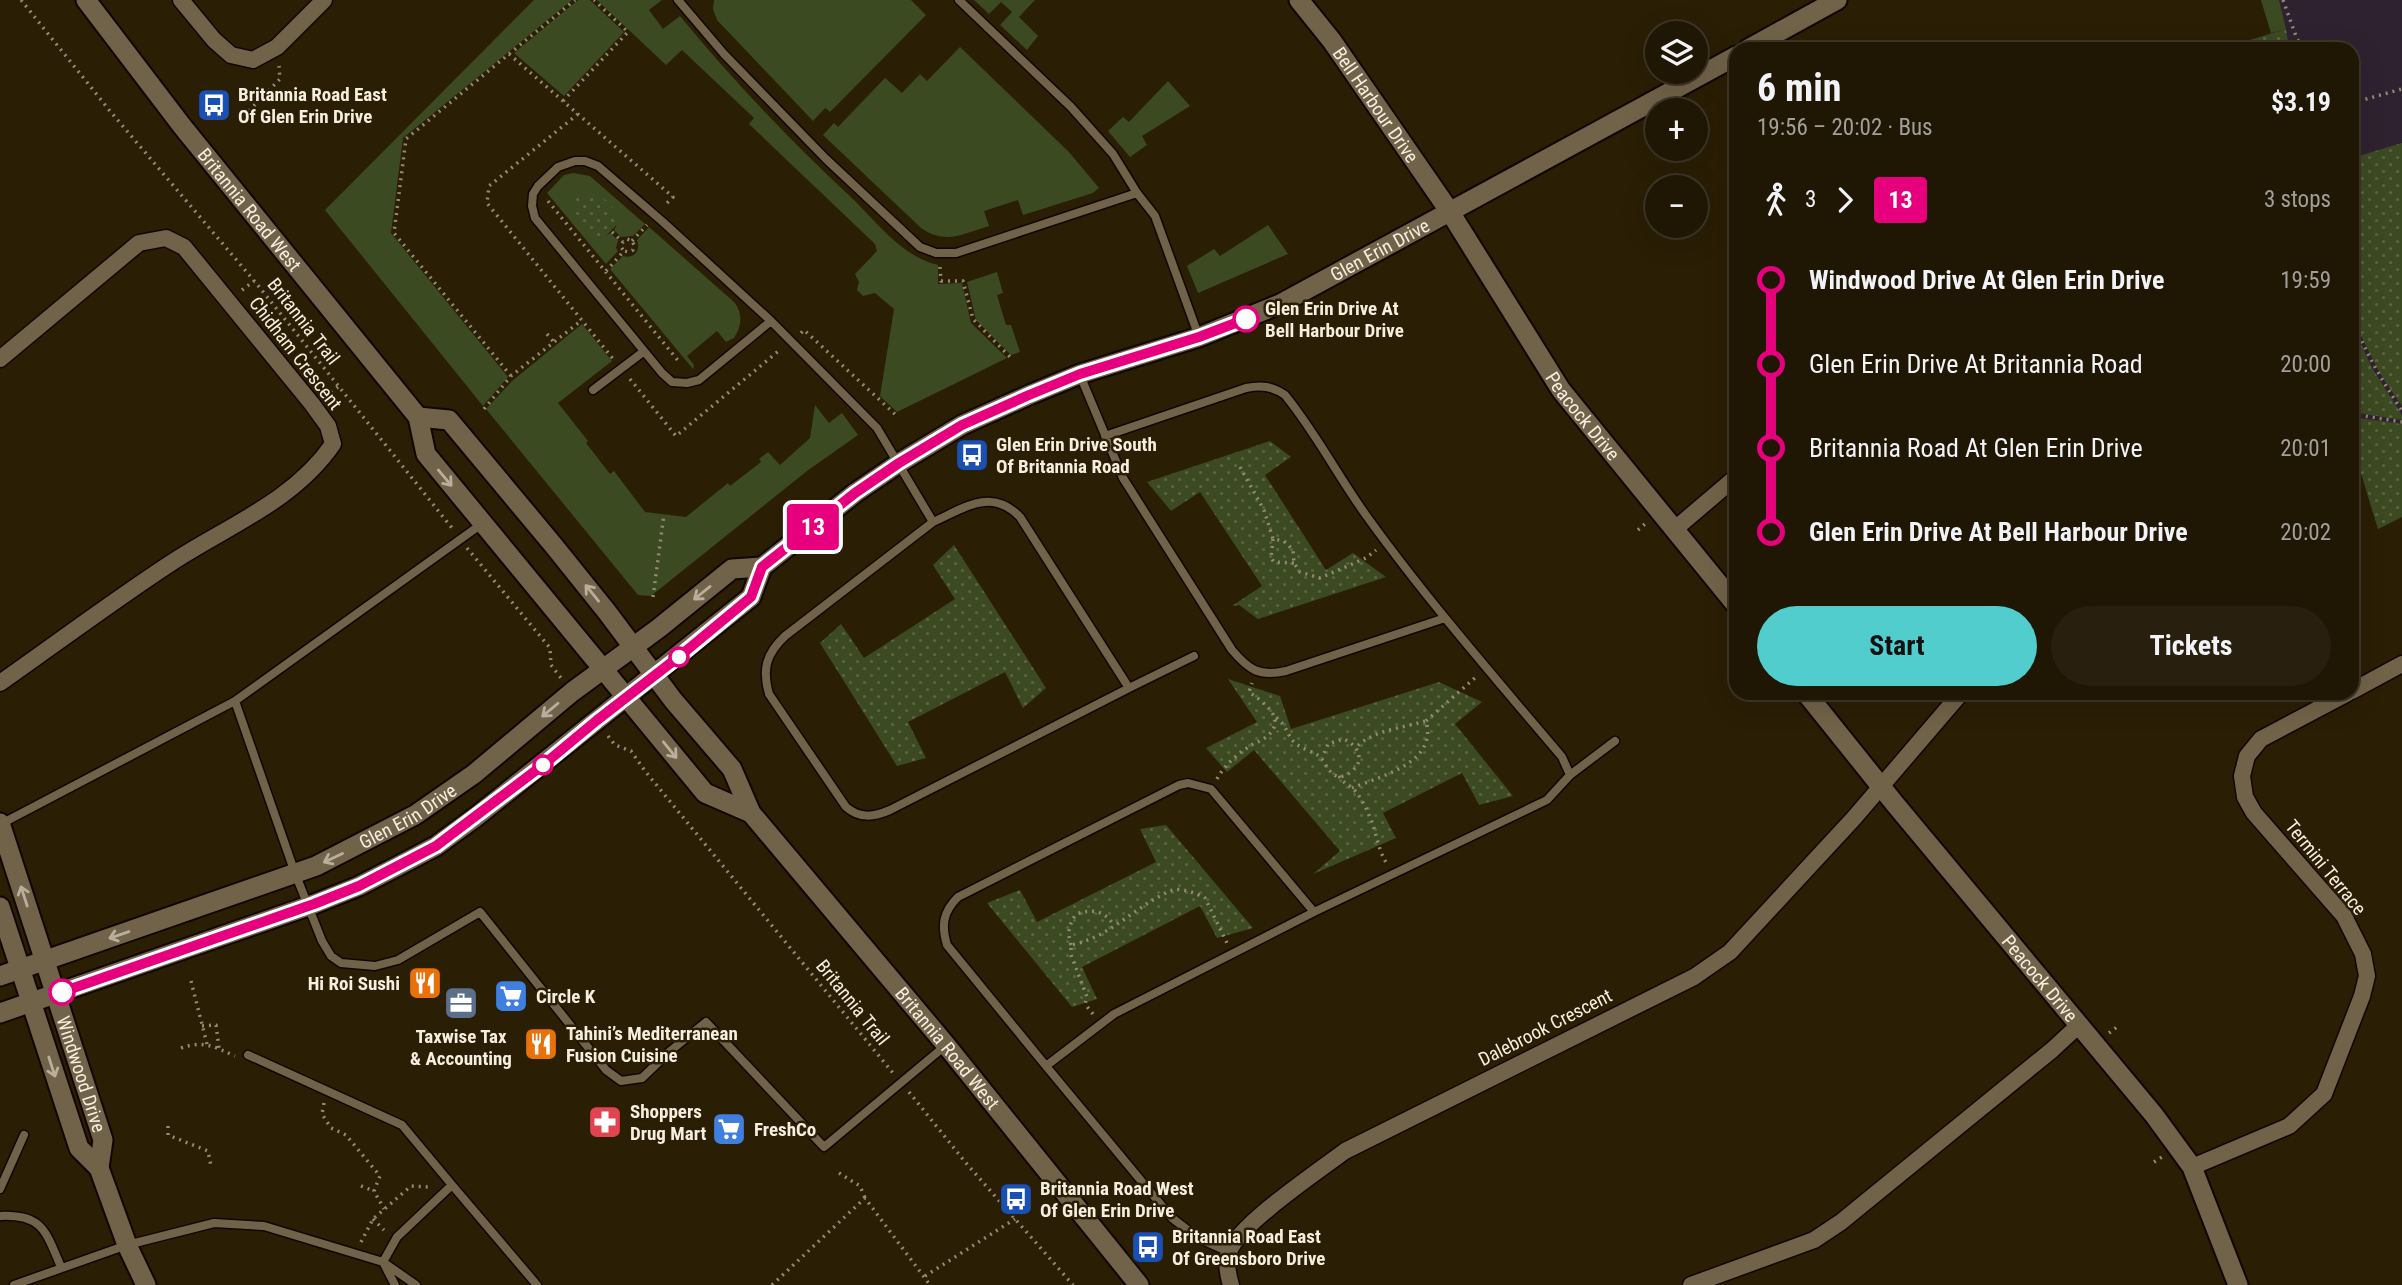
<!DOCTYPE html>
<meta charset="utf-8">
<style>
body{margin:0;font-family:"Roboto Condensed",sans-serif;background:#281f0e;color:#f1f3f6;height:100vh;display:flex;flex-direction:column;font-size:26px;white-space:nowrap}
*{box-sizing:border-box;margin:0}
p{font-size:23px;color:#a29f9a}
.icon{flex:none;width:38px;height:38px;fill:none;stroke:currentColor;stroke-width:2;stroke-linecap:round;stroke-linejoin:round}
.map{position:relative;flex:1;overflow:hidden}
.drawer{position:absolute;left:1729px;top:42px;width:630px;height:658px;display:flex;flex-direction:column;background:#201604;border-radius:21px;box-shadow:0 7px 28px #0002,0 0 0 2px #3d3526}
.drawer>*{flex:none}
.badge{padding:0 14px;border-radius:5px;font-size:24px;line-height:46px}
.fabs{position:absolute;left:1645px;top:21px;display:grid;gap:14px}
.fabs a{display:grid;place-items:center;width:63px;height:63px;border-radius:50%;background:#201604;box-shadow:0 7px 28px #0002,0 0 0 2px #3d3526;font-size:35px}
.map>.badge{position:absolute;translate:-50% -50%;box-shadow:0 0 0 4px #fff}
.legs{display:flex;align-items:center;gap:10px;height:77px;padding:0 28px;font-size:23px}
.legs p{margin-inline-start:auto}
.head{display:flex;align-items:center;justify-content:space-between;height:119px;padding:0 28px}
h1{font-size:38px;font-weight:700;line-height:52px}
.cta{display:flex;gap:14px;margin-top:auto;padding:14px 28px}
.cta a{flex:1;height:80px;border-radius:42px;background:#52cdce;color:#111;font-size:28px;font-weight:700;line-height:80px;text-align:center}
.cta a+a{background:#281f0e;color:#f1f3f6}
ul{padding:0 28px;list-style:none}
li{display:flex;align-items:center;gap:24px;height:84px;font-size:26px}
li i{display:grid;place-items:center;width:10px;height:100%;margin:0 9px;background:currentColor}
li i::after{content:'';width:18px;height:18px;margin:-9px;border:5px solid;border-radius:50%;background:#201604}
li p{margin-inline-start:auto}
li:first-child i{background:linear-gradient(#0000 50%,currentColor 0)}
li:last-child i{background:linear-gradient(currentColor 50%,#0000 0)}
.map>svg:first-child{display:block}
.education{fill:#2f2230}
.green{fill:#3c4a21}
.park{fill:url(#park-dots)}
.lines{fill:none;stroke-linecap:round;stroke-linejoin:round}
.service-casing{stroke:#120700;stroke-width:11}
.minor-casing{stroke:#120700;stroke-width:19}
.tertiary-casing{stroke:#120700;stroke-width:23}
.secondary-casing{stroke:#120700;stroke-width:23}
.path{stroke:#938975;stroke-width:3.5;stroke-dasharray:2 5;stroke-linecap:butt}
.service{stroke:#716349;stroke-width:8}
.minor{stroke:#716349;stroke-width:16}
.tertiary{stroke:#716349;stroke-width:19}
.secondary{stroke:#716349;stroke-width:19}
.oneway{stroke:#baaf9c}
.line-1-casing{stroke:#fff;stroke-width:16}
.line-1{stroke:#e6007e;stroke-width:10}
.stop-1-dot{fill:#fff;stroke:#e6007e;stroke-width:3.5}
.labels{text-anchor:middle;stroke-width:5;stroke-linejoin:round;paint-order:stroke}
.poi-label{font-size:19px;font-weight:bold;fill:#f6eedf;stroke:#2a1e05;text-anchor:start}
.street-label{font-size:19px;fill:#f6eedf;stroke:#2a1e05}
.stop-label{font-size:19px;font-weight:bold;fill:#f6eedf;stroke:#2a1e05;text-anchor:start}
</style>
<div class="map">
<svg width="2402" height="1285" viewBox="0 0 2402 1285">
<defs>
<pattern id="park-dots" width="8" height="8" patternUnits="userSpaceOnUse" patternTransform="scale(1.75)"><rect width="8" height="8" fill="#3c4a21"/><path d="M2 2h.1M6 6h.1" fill="none" stroke="#596441" stroke-width="1.8" stroke-linecap="round"/></pattern>
</defs>
<rect width="100%" height="100%" fill="#2a1e05"/>
<path class="education" d="M2261 0H2402V517L2378 529 2352 444V49H2232L2231 46 2271 33Z"/>
<path class="green" d="M534 0H572L403 138 391 233 508 377 483 406 325 210Z
M578 0H590L624 32 564 96 514 53Z
M597 0H662L649 10 663 29 680 16C734 82 792 142 854 200 878 224 903 257 938 265V284L962 283 971 323 1007 358 897 412 880 396 894 309 875 293 863 296 857 290 859 282 855 274 877 251 875 244 749 124 754 118 682 50 666 65Z
M714 0H911L926 15 830 112 825 108 813 121 717 20 713 9Z
M974 0H1035L1019 17 1038 36 1027 50 1000 25 1012 12 1001 2 989 14Z
M2261 0H2279L2286 29 2271 33Z
M960 47 1069 152 1099 188 1093 193 1023 215 1018 200 984 211 989 226C962 234 946 245 921 228L823 135 834 123 838 127 885 78 902 93 920 74 927 81Z
M1168 81 1190 106 1142 136 1147 145 1130 157 1108 131 1123 117 1129 122Z
M573 173 590 176 645 224 633 236 621 237 614 230 617 224 605 237 610 233 618 240 616 248 618 251 606 264 547 193 564 175Z
M1268 225 1288 254 1198 293 1187 266 1214 249 1220 256Z
M649 227 734 302C743 313 742 326 734 338L726 342 717 331 687 356 694 365 693 369 610 269 623 256C634 259 641 251 637 240Z
M997 272 1003 293 997 295 1006 325H1011L1020 352 1011 355 976 320 967 282Z
M582 324 612 361 558 403 588 441 586 443 610 474 614 471 645 512 686 517 728 483 730 486 761 462 759 459 768 452 780 465 810 438 815 405 829 423 842 413 858 435 807 471 651 596 638 595 486 409 512 381Z"/>
<path class="park" d="M2286 29 2289 49H2232L2231 46Z
M2402 143V406L2381 375 2361 336 2352 309V158Z
M587 193C604 194 617 207 617 224L605 237 589 235C579 224 570 215 575 199Z
M2352 324 2372 368 2402 415V420L2352 412Z
M2352 417 2402 424V517L2378 529 2352 444Z
M1270 441 1291 457 1265 475 1326 570 1353 553 1386 577 1258 619 1239 605 1232 606 1262 586 1200 492 1171 511 1147 482Z
M954 545 1046 688 1023 708 1005 672 908 722 926 758 897 766 820 643 841 624 864 658 955 599 933 565Z
M1228 679 1280 696 1291 729 1439 682 1482 702 1455 724 1513 796 1479 805 1462 773 1383 813 1396 838 1313 874 1340 851 1254 750 1227 772 1206 748 1257 722Z
M1166 825 1253 928 1217 938 1200 906 1082 967 1097 999 1072 1007 987 903 1020 890 1037 922 1156 862 1140 829Z"/>
<g class="lines">
<g class="service-casing">
<path id="service" d="M678 0 724 54 826 159 920 247 936 253H956L1137 193
M959 0 1071 107 1113 154 1137 193 1155 216 1199 337
M771 321 699 380 687 383 672 382 662 373 535 218 532 206 533 194 538 186 558 167 575 161H585L598 166 663 222 771 321 877 428 933 522C965 508 991 487 1020 517L1129 688 890 810C874 817 860 819 846 807L769 694C762 669 766 654 785 636L933 522
M1080 375 1123 478 1232 650C1249 670 1259 677 1286 671L1445 618
M593 390 643 352
M1105 436 1246 388C1261 385 1272 386 1285 395 1316 433 1339 478 1368 518 1428 601 1496 679 1562 757L1570 775 1547 800 1314 912 1114 1014 1046 1066 947 945C941 925 943 912 958 897L1179 785 1188 783 1211 789 1314 912
M483 523 235 701 295 873 322 941 331 956 341 963 375 966 398 960 480 912 606 1070 621 1081 642 1078 669 1052 706 1022 824 1147 945 1046
M1129 688 1194 656
M1570 775 1615 741
M1 824 235 701
M248 1055 402 1125 452 1185
M1046 1066 1172 1218 1198 1238 1229 1252
M0 1189 24 1135
M0 1216C43 1214 46 1232 61 1267
M14 1285 127 1245 214 1223 264 1226 383 1262 395 1285
M416 1285 383 1262 397 1237 452 1185 537 1285"/>
</g>
<g class="minor-casing">
<path id="minor" d="M181 0 214 40 231 55 253 60 277 47 324 0
M0 359 139 243 166 238 184 247 312 404 328 426 333 444C293 502 227 526 171 563 113 601 57 643 0 683
M1675 529 1736 477
M2352 691 2402 664
M2192 1167 2289 1126 2324 1094 2362 996 2367 976 2363 954 2344 916 2254 813 2245 797 2242 776 2247 756 2261 739 2348 693
M1231 1285C1228 1275 1225 1263 1229 1252 1238 1225 1320 1170 1345 1151L1694 977 1730 952 1854 818 1961 693
M1691 1285 1814 1240 1841 1222 2052 1050 2080 1024"/>
</g>
<g class="tertiary-casing">
<g id="tertiary">
<path id="s1" d="M1299 0 1332 41 1450 212 1561 390 1736 605"/>
<path d="M1748 49 1837 0"/>
<path id="s2" d="M1806 693 1895 804 2154 1115 2192 1167 2238 1285"/>
<path id="s3" d="M0 823 103 1140 99 1168 127 1245 146 1285"/>
<path d="M0 907 79 1148 99 1168"/>
<path id="s4" d="M0 976 316 866 415 815 474 774 572 692 659 628 732 569 762 567"/>
<path id="s5" d="M0 1013 314 904 359 886 398 866 436 846 477 816 751 597 762 567 855 493 899 463 962 425 1029 395 1080 374 1199 337 1280 304 1736 56"/>
</g>
</g>
<g class="secondary-casing">
<g id="secondary">
<path id="s6" d="M86 0 182 126 418 417 426 454 705 793 751 813"/>
<path id="s7" d="M418 417 449 420 554 546 607 612 673 700 732 769 751 813 946 1045 1139 1285"/>
</g>
</g>
<path class="path" d="M21 0 110 111 256 283 452 528
M2283 0 2297 39 2304 49
M509 54 575 0
M563 101 628 32 594 0
M2352 103 2402 89
M578 114 489 186 487 203 614 360
M244 116 280 79 279 66
M548 201 680 363
M612 232 623 242
M632 241 647 225
M940 267 941 281H963L973 319 1011 358
M606 271 624 251 629 252 633 250 634 245 632 241 627 239 623 242 621 247 624 251
M242 290 254 281
M2352 315C2363 350 2382 380 2402 411
M801 333 804 330 897 416
M547 334 553 341
M511 376 394 233 406 139 509 54 673 197 664 206
M630 379 676 436 781 349
M325 396 338 387
M484 409 511 376 582 320
M2352 414 2402 422
M1240 467 1264 510 1273 539 1284 541 1293 550 1294 563 1300 572 1320 578 1366 558 1376 550
M1638 530 1646 523
M1273 539 1271 558 1274 562 1294 563
M467 548 550 648 551 665 561 678
M653 597 664 514
M1276 718C1287 725 1287 736 1295 743 1302 749 1312 751 1319 756 1326 761 1332 788 1352 771 1366 760 1357 744 1343 739L1328 744 1322 758
M1426 721 1477 676
M608 736 615 745 631 751 645 771 893 1073
M1339 776C1343 782 1345 783 1351 787 1358 792 1366 807 1369 815 1377 832 1377 848 1387 864
M1217 779C1224 766 1235 756 1247 748 1253 743 1260 742 1266 737 1288 720 1265 703 1249 692L1252 683
M1352 788C1381 776 1438 763 1426 721L1422 722C1400 728 1373 731 1356 747
M1071 945C1067 932 1069 925 1076 914 1093 909 1103 910 1114 925
M191 981 207 1044
M1093 1014 1085 1004 1087 997 1071 955V945C1103 939 1126 916 1153 900 1159 897 1166 892 1173 890 1182 888 1196 893 1205 898L1227 943
M202 1026 216 1025 219 1048
M2109 1033 2117 1027
M181 1048C203 1040 215 1047 235 1056
M909 1092 966 1163 1073 1285
M324 1103 322 1114 331 1128 346 1135 380 1176 374 1191 384 1209
M168 1126V1135L208 1151 211 1166
M2154 1162 2162 1157
M839 1173 860 1186 865 1198
M361 1186 374 1191
M373 1219 384 1230
M361 1242 373 1219 411 1186 429 1187
M925 1276 1015 1219
M772 1285 865 1198 930 1285"/>
<use href="#service" class="service"/>
<use href="#minor" class="minor"/>
<use href="#tertiary" class="tertiary"/>
<use href="#secondary" class="secondary"/>
</g>
<defs><path id="oneway-shaft" d="M-6 0H5M1.5-3L5.5 0L1.5 3" fill="none" stroke-width="1.6" stroke-linecap="round" stroke-linejoin="round" transform="scale(1.75)"/></defs>
<g class="oneway">
<use href="#oneway-shaft" transform="translate(445 478) rotate(50)"/>
<use href="#oneway-shaft" transform="translate(592 593) rotate(-129)"/>
<use href="#oneway-shaft" transform="translate(702 593) rotate(141)"/>
<use href="#oneway-shaft" transform="translate(550 710) rotate(140)"/>
<use href="#oneway-shaft" transform="translate(670 750) rotate(51)"/>
<use href="#oneway-shaft" transform="translate(333 858) rotate(155)"/>
<use href="#oneway-shaft" transform="translate(24 896) rotate(-108)"/>
<use href="#oneway-shaft" transform="translate(119 935) rotate(161)"/>
<use href="#oneway-shaft" transform="translate(52 1067) rotate(72)"/>
</g>
<g class="lines">
<g class="line-1-casing">
<path id="line-1" d="M62 992 314 904 359 886 436 846 543 765 596 721 681 655 751 597 762 567 855 493 899 463 962 425 1029 395 1080 374 1199 337 1246 319"/>
</g>
<use href="#line-1" class="line-1"/>
</g>
<defs>
<g id="bus-square" transform="scale(1.75)"><rect x="-9" y="-9" width="18" height="18" rx="4" fill="#1a4fb4" stroke="#2a1e05"/><path d="M-5-6H5V4H4V6H2V4H-2V6H-4V4H-5ZM-3.5-4V0h7V-4ZM-3.5 1.2v1.5H-2V1.2ZM2 1.2v1.5H3.5V1.2Z" fill="#fff"/></g>
<g id="restaurant-square" transform="scale(1.75)"><rect x="-9" y="-9" width="18" height="18" rx="4" fill="#e8710a" stroke="#2a1e05"/><path d="M-5-6h1v4h1v-4h1v4h1v-4h1v5L-1.5 .5V6h-2V.5L-5-1ZM5-6V6H3V1.5H1.5Q1.5-4 5-6Z" fill="#fff"/></g>
<g id="supermarket-square" transform="scale(1.75)"><rect x="-9" y="-9" width="18" height="18" rx="4" fill="#3f7fe0" stroke="#2a1e05"/><path d="M-6-5.5h2.5l.6 2H6L4.5 2H-2.5L-4.4-4H-6ZM-1.5 3.2a1.3 1.3 0 1 0 .1 0ZM3 3.2a1.3 1.3 0 1 0 .1 0Z" fill="#fff"/></g>
<g id="office-square" transform="scale(1.75)"><rect x="-9" y="-9" width="18" height="18" rx="4" fill="#5c6f8a" stroke="#2a1e05"/><path d="M-6-3h4V-5.5h4V-3h4V5H-6ZM-1-4.5V-3h2v-1.5ZM-6 0V1H6V0Z" fill="#fff"/></g>
<g id="pharmacy-square" transform="scale(1.75)"><rect x="-9" y="-9" width="18" height="18" rx="4" fill="#e0444e" stroke="#2a1e05"/><path d="M-2-6h4v4h4v4h-4v4h-4v-4h-4v-4h4Z" fill="#fff"/></g>
</defs>
<g fill-rule="evenodd">
<use href="#bus-square" x="214" y="105"/>
<use href="#bus-square" x="972" y="455"/>
<use href="#restaurant-square" x="425" y="983"/>
<use href="#supermarket-square" x="511" y="996"/>
<use href="#office-square" x="461" y="1003"/>
<use href="#restaurant-square" x="541" y="1044"/>
<use href="#pharmacy-square" x="605" y="1122"/>
<use href="#supermarket-square" x="729" y="1129"/>
<use href="#bus-square" x="1016" y="1199"/>
<use href="#bus-square" x="1148" y="1247"/>
</g>
<g class="stop-1-dot">
<circle cx="1246" cy="319" r="12"/>
<circle cx="679" cy="657" r="9"/>
<circle cx="543" cy="765" r="9"/>
<circle cx="62" cy="992" r="12"/>
</g>
<g class="labels">
<g class="poi-label">
<text x="238" y="101">Britannia Road East<tspan x="238" dy="22">Of Glen Erin Drive</tspan></text>
<text x="996" y="451">Glen Erin Drive South<tspan x="996" dy="22">Of Britannia Road</tspan></text>
<text x="400" y="990" text-anchor="end">Hi Roi Sushi</text>
<text x="536" y="1003">Circle K</text>
<text x="566" y="1040">Tahini’s Mediterranean<tspan x="566" dy="22">Fusion Cuisine</tspan></text>
<text x="461" y="1043" text-anchor="middle">Taxwise Tax<tspan x="461" dy="22">&amp; Accounting</tspan></text>
<text x="630" y="1118">Shoppers<tspan x="630" dy="22">Drug Mart</tspan></text>
<text x="754" y="1136">FreshCo</text>
<text x="1040" y="1195">Britannia Road West<tspan x="1040" dy="22">Of Glen Erin Drive</tspan></text>
<text x="1172" y="1243">Britannia Road East<tspan x="1172" dy="22">Of Greensboro Drive</tspan></text>
</g>
<g class="street-label">
<text dy="7" stroke="none"><textPath href="#s1" startOffset="130">Bell Harbour Drive</textPath></text>
<text dy="7" stroke="none"><textPath href="#s6" startOffset="266">Britannia Road West</textPath></text>
<text dy="7" stroke="none"><textPath href="#s5" startOffset="1601">Glen Erin Drive</textPath></text>
<text transform="translate(304 321) rotate(52)" y="7">Britannia Trail</text>
<text transform="translate(296 353) rotate(52)" y="7">Chidham Crescent</text>
<text dy="7" stroke="none"><textPath href="#s1" startOffset="504">Peacock Drive</textPath></text>
<text dy="7" stroke="none"><textPath href="#s4" startOffset="439">Glen Erin Drive</textPath></text>
<text transform="translate(2326 867) rotate(51)" y="7">Termini Terrace</text>
<text dy="7" stroke="none"><textPath href="#s2" startOffset="369">Peacock Drive</textPath></text>
<text transform="translate(853 1002) rotate(51)" y="7">Britannia Trail</text>
<text transform="translate(1545 1027) rotate(-27)" y="7">Dalebrook Crescent</text>
<text dy="7" stroke="none"><textPath href="#s7" startOffset="835">Britannia Road West</textPath></text>
<text dy="7" stroke="none"><textPath href="#s3" startOffset="264">Windwood Drive</textPath></text>
</g>
<g class="stop-label">
<text x="1265" y="315">Glen Erin Drive At<tspan x="1265" dy="22">Bell Harbour Drive</tspan></text>
</g>
</g>
</svg>
<div class="fabs">
<a><svg class="icon" aria-label="layers" viewBox="0 0 24 24"><path d="M12 4l9 5-9 5-9-5zM3 14l9 5 9-5"/></svg></a>
<a>+</a>
<a>−</a>
</div>
<b class="badge" style="left:813px;top:527px;background:#e6007e;color:#fff">13</b>
<section class="drawer">
<div class="head"><div><h1>6 min</h1><p>19:56 – 20:02 · Bus</p></div><b>$3.19</b></div>
<div class="legs"><svg class="icon" aria-label="walk" viewBox="0 0 24 24"><circle cx="13" cy="4" r="2"/><path d="M13 8l-2 6 4 7M11 14l-3 7M7 12l3-4h3l4 4"/></svg>3<svg class="icon" aria-label="forward" viewBox="0 0 24 24"><path d="M9 5l7 7-7 7"/></svg><b class="badge" style="background:#e6007e;color:#fff">13</b><p>3 stops</p></div>
<ul>
<li><i style="color:#e6007e"></i><b>Windwood Drive At Glen Erin Drive</b><p>19:59</p></li>
<li><i style="color:#e6007e"></i><span>Glen Erin Drive At Britannia Road</span><p>20:00</p></li>
<li><i style="color:#e6007e"></i><span>Britannia Road At Glen Erin Drive</span><p>20:01</p></li>
<li><i style="color:#e6007e"></i><b>Glen Erin Drive At Bell Harbour Drive</b><p>20:02</p></li>
</ul>
<div class="cta"><a>Start</a><a>Tickets</a></div>
</section>
</div>
